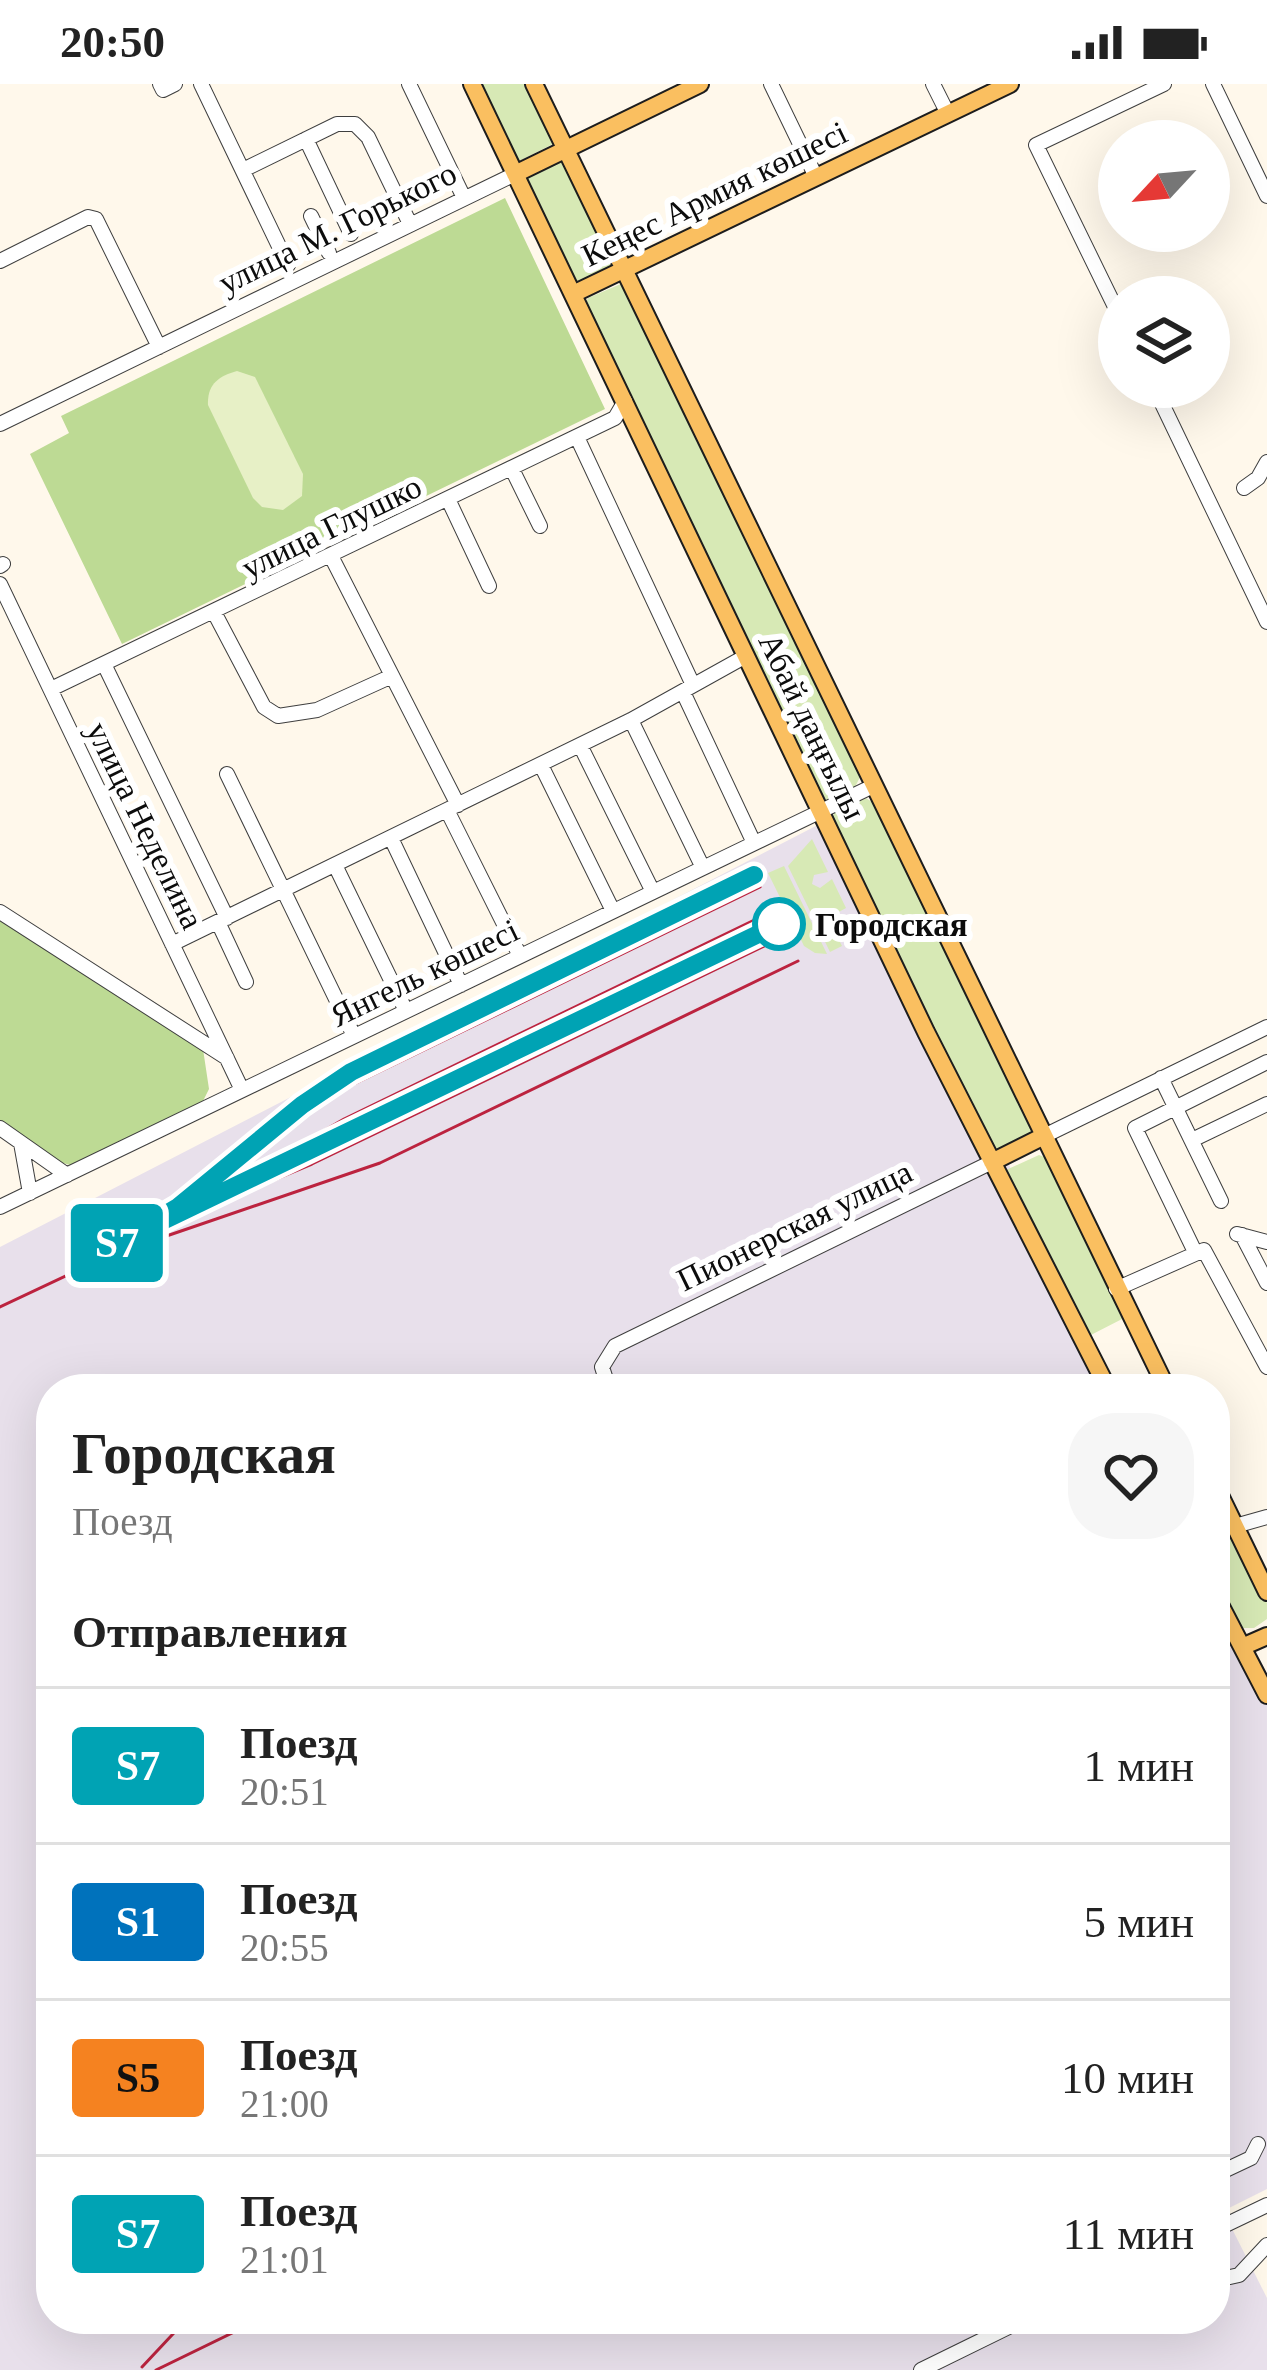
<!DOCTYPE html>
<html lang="ru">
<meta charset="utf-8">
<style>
body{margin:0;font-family:Georgia,serif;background:#f6f6f6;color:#222;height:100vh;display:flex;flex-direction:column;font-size:45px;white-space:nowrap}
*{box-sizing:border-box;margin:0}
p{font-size:39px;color:#767676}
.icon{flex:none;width:66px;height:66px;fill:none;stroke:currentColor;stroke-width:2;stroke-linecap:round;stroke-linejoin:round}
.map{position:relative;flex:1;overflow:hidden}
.drawer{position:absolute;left:36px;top:1290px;width:1194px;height:960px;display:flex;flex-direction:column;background:#fff;border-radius:48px;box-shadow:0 12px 48px #0002}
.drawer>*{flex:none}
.badge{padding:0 24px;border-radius:9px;font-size:42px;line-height:78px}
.needle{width:78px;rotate:244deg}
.fabs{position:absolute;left:1098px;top:36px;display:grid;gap:24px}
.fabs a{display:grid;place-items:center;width:132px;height:132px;border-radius:50%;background:#fff;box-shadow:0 12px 48px #0002;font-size:60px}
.map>.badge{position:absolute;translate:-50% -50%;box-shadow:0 0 0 6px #fff}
h2{padding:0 36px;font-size:45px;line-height:108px}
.round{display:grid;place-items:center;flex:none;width:126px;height:126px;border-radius:48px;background:#f6f6f6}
.summary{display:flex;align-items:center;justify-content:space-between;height:204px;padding:0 36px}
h1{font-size:57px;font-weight:800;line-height:90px}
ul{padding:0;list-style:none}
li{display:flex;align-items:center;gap:36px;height:156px;padding:0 36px;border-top:3px solid #e0e0e0}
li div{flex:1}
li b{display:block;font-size:45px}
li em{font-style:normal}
li .badge{min-width:132px;font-weight:700;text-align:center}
.status{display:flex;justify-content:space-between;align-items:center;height:84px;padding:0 60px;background:#fff;direction:ltr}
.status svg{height:33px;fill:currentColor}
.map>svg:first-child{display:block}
.industrial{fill:#e8e0eb}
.green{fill:#d7e9b5}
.forest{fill:#bdda94}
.pitch{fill:#e7f0c6}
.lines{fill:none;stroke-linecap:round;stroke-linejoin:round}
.minor-casing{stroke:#3f3f3f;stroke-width:16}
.major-casing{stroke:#1d1d1d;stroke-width:20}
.minor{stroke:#fff;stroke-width:14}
.major{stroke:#fabf60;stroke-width:16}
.rail{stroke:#bc233f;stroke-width:3}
.line-casing{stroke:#fff;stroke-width:27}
.line{stroke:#00a3b4;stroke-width:18}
.stop-dot{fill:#fff;stroke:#00a3b4;stroke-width:6}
.labels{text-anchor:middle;stroke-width:12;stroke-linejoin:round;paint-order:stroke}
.street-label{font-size:33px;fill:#0c0c0c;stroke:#fff}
.stop-label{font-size:33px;font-weight:bold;fill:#0c0c0c;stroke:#fff;text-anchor:start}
</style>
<div class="status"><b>20:50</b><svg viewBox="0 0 49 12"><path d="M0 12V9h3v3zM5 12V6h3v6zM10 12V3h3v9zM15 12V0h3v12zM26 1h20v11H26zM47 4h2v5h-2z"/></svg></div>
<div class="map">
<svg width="1267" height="2286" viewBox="0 0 1267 2286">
<rect width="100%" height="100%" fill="#fff8eb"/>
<path class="industrial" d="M841 729 1116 1305H51V2235H1215V1511L1267 1620V2105L1223 2127 1267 2214V2286H0V1163Z"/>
<path class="green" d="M476 0H529L555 59 517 78Z
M562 75 615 177 614 184 577 201 527 104 526 91Z
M623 199 861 691 854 705 826 717 585 220 588 214Z
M866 714 875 720 1033 1043 1032 1050 993 1070 831 736 835 727Z
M812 755 828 788 814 791 812 800 820 804 832 795 846 824 828 834 842 862 830 868 788 782Z
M784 782 827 870 815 869 804 862 768 789Z
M1039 1071 1047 1074 1126 1233 1085 1254 1005 1093 1006 1086Z
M1215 1419 1267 1519V1535L1254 1544H1238L1215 1501Z"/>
<path class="forest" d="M505 114 605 325 122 560 30 370 69 349 61 332Z
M0 835 203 965 209 1005 203 1017 73 1082 60 1078 0 1037Z"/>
<path class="pitch" d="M237 287 255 293 303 390 302 412 283 426 262 423 253 414 208 321C207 300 219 292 237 287Z"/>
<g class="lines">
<g class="minor-casing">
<path id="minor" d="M160 0 163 6 175 0
M201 0 288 181
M409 0 464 114
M771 0 816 93
M933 0 948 30
M1213 0 1267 112
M306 55 351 150
M243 86 337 40H355L368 53 410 140
M311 132 329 169
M0 177 88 133 96 135 159 263
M1119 231 1036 61 1164 0
M1154 303 1267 538
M0 340 515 90
M577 353 693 601
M512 385 540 442
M1244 404 1258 394 1267 378
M448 415 489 502
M331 472 458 721
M0 482 3 480
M0 500 242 1006
M214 528 264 623 278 632 317 626 392 592
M104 580 227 834
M51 605 615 334 625 317
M683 608 754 759
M631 636 703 784
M580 661 653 808
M541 681 613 827
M227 690 354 952
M447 726 520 872
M391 754 461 901
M335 781 406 927
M0 828 227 974
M218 838 246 898
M172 860 631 636 746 572
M1161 994 1221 1117
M0 1044 67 1091
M1042 1053 1267 943
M1192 1056 1267 1020
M21 1059 30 1109
M0 1123 871 703
M1237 1150 1267 1158
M1242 1151 1267 1199
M1195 1168 1135 1044 1267 978
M1116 1205 1204 1166 1267 1283
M609 1305 602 1283 615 1262 992 1078
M1235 1442 1267 1433
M1215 2091 1251 2074 1258 2060
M1215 2146 1267 2121
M1230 2193 1239 2191 1267 2161
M921 2286 1025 2235"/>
</g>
<g class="major-casing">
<path id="major" d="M472 0 926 948 1108 1305
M534 0 1167 1305
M515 90 700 0
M573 210 1010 0
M992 1078 1042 1053
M1215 1401 1267 1508
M1215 1511 1267 1611
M1242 1563 1267 1552"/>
</g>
<use href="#minor" class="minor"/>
<use href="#major" class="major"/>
<path class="rail" d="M227 1087 307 1028 354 1000 760 803
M243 1109 312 1080 785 852
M175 1133 344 1035 773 827
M0 1223 108 1172 380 1079 798 877
M142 2283 187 2235
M156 2286 261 2235"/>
</g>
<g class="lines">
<g class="line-casing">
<path id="line" d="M754 791 351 988 302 1021 178 1123 115 1160 779 840"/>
</g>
<use href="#line" class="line"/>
</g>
<circle class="stop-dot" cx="779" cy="840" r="24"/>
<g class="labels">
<g class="street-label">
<text transform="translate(714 109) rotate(-26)" y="12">Кеңес Армия көшесі</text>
<text transform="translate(337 143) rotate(-26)" y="12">улица М. Горького</text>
<text transform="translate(331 442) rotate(-26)" y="12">улица Глушко</text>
<text transform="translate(813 642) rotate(64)" y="12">Абай даңғылы</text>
<text transform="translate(146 741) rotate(64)" y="12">улица Неделина</text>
<text transform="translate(424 888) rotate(-26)" y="12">Янгель көшесі</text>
<text transform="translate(794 1141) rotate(-26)" y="12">Пионерская улица</text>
</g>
<g class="stop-label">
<text x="815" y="852">Городская</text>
</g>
</g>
</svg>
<div class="fabs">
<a><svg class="needle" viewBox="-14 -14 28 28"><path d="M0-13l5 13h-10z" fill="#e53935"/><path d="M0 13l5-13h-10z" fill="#767676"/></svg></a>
<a><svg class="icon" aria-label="layers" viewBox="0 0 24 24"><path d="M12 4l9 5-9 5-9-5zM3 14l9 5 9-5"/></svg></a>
</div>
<b class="badge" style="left:117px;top:1159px;background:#00a3b4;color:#fff">S7</b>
<section class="drawer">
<div class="summary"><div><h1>Городская</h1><p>Поезд</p></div><a class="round"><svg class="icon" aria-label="heart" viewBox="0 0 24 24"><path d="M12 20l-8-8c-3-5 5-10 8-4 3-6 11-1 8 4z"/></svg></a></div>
<h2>Отправления</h2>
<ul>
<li><span class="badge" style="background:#00a3b4;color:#fff">S7</span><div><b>Поезд</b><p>20:51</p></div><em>1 мин</em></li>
<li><span class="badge" style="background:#0072bc;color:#fff">S1</span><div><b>Поезд</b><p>20:55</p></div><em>5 мин</em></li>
<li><span class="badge" style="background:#f58220;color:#111">S5</span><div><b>Поезд</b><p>21:00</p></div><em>10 мин</em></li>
<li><span class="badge" style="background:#00a3b4;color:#fff">S7</span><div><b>Поезд</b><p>21:01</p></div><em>11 мин</em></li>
</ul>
</section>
</div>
